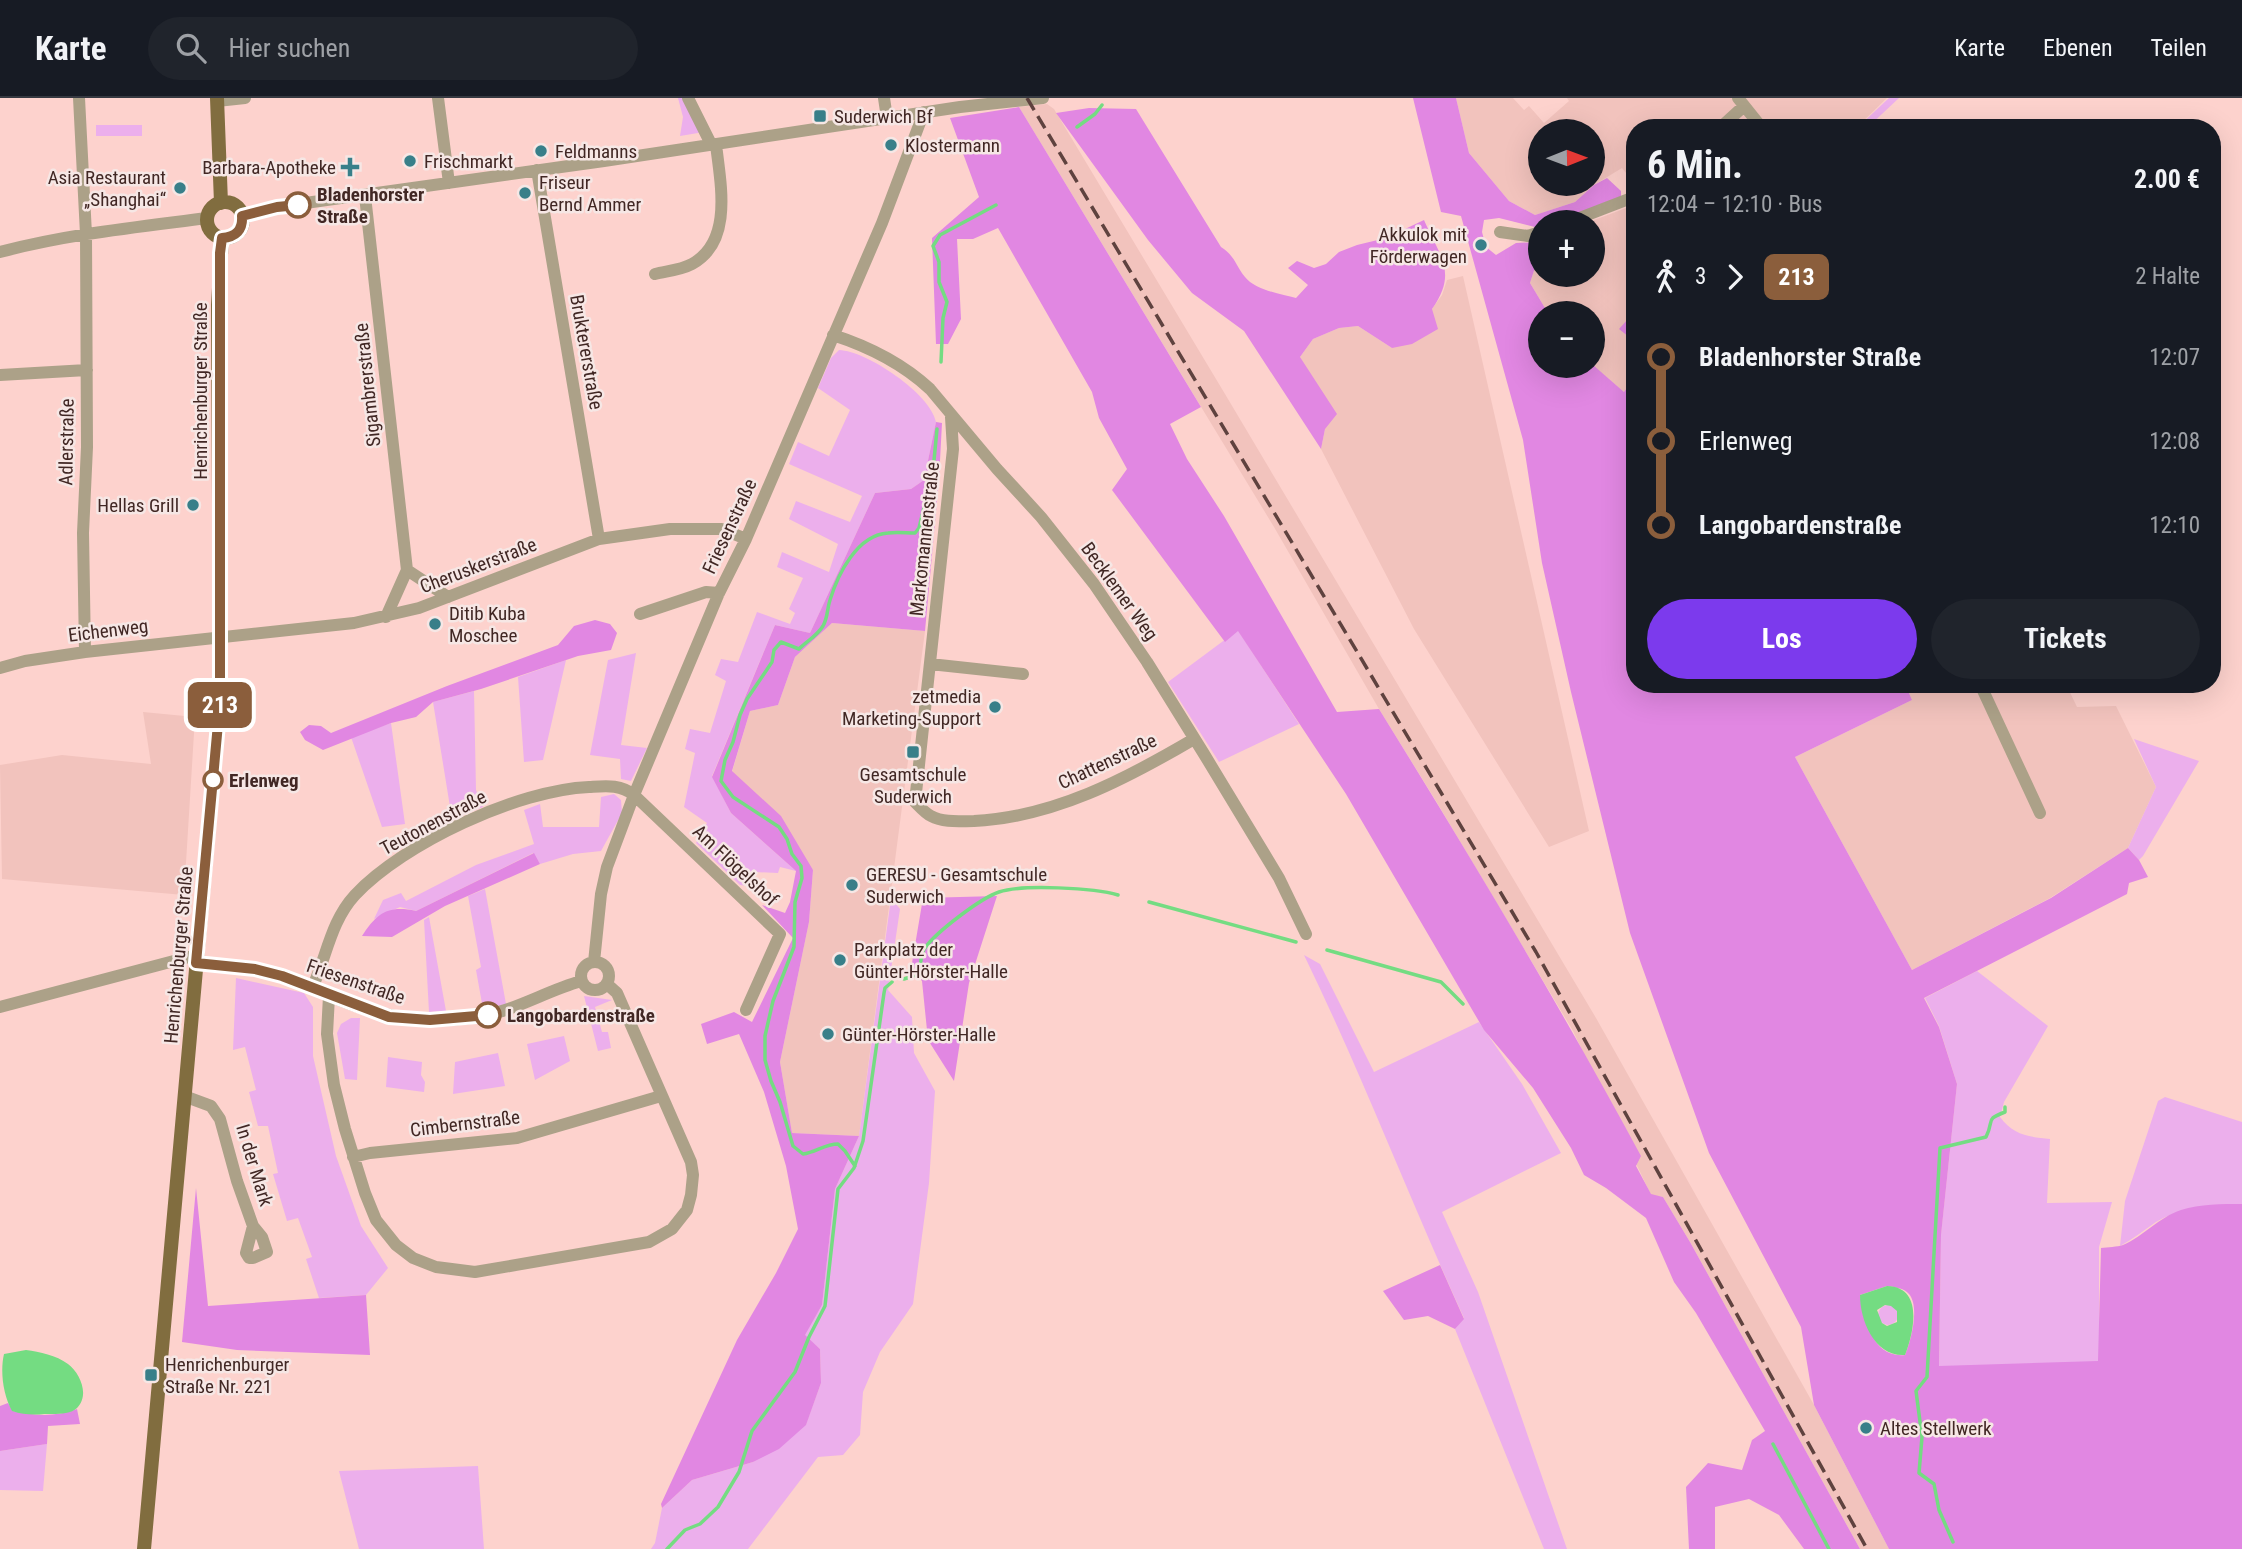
<!DOCTYPE html>
<html lang="de">
<meta charset="utf-8">
<style>
body{margin:0;font-family:"Roboto Condensed",sans-serif;background:#20242c;color:#f1f3f6;height:100vh;display:flex;flex-direction:column;font-size:26px;white-space:nowrap}
*{box-sizing:border-box;margin:0}
p{font-size:23px;color:#9ea1a6}
.icon{flex:none;width:38px;height:38px;fill:none;stroke:currentColor;stroke-width:2;stroke-linecap:round;stroke-linejoin:round}
.map{position:relative;flex:1;overflow:hidden}
.side{position:absolute;left:1626px;top:21px;width:595px;height:574px;display:flex;flex-direction:column;background:#171b24;border-radius:28px;box-shadow:0 7px 28px #0002}
.side>*{flex:none}
.badge{padding:0 14px;border-radius:10px;font-size:24px;line-height:46px}
.needle{width:46px;rotate:89deg}
.buttons{position:absolute;left:1528px;top:21px;display:grid;gap:14px}
.buttons a{display:grid;place-items:center;width:77px;height:77px;border-radius:50%;background:#171b24;box-shadow:0 7px 28px #0002;font-size:35px}
.map>.badge{position:absolute;translate:-50% -50%;box-shadow:0 0 0 4px #fff}
.legs{display:flex;align-items:center;gap:10px;height:77px;padding:0 21px;font-size:23px}
.legs p{margin-inline-start:auto}
.summary{display:flex;align-items:center;justify-content:space-between;height:119px;padding:0 21px}
h1{font-size:38px;font-weight:700;line-height:52px}
.action{display:flex;gap:14px;margin-top:auto;padding:14px 21px}
.action a{flex:1;height:80px;border-radius:42px;background:#7c3aed;color:#fff;font-size:28px;font-weight:700;line-height:80px;text-align:center}
.action a+a{background:#20242c;color:#f1f3f6}
ul{padding:0 21px;list-style:none}
li{display:flex;align-items:center;gap:24px;height:84px;font-size:26px}
li i{display:grid;place-items:center;width:10px;height:100%;margin:0 9px;background:currentColor}
li i::after{content:'';width:18px;height:18px;margin:-9px;border:5px solid;border-radius:50%;background:#171b24}
li p{margin-inline-start:auto}
li:first-child i{background:linear-gradient(#0000 50%,currentColor 0)}
li:last-child i{background:linear-gradient(currentColor 50%,#0000 0)}
header{display:flex;align-items:center;gap:42px;box-sizing:border-box;height:98px;padding:0 35px;background:#171b24;border-bottom:2px solid #363941}
header strong{font-size:33px}
nav{display:flex;gap:38px;margin-inline-start:auto;font-size:24px}
.search{width:490px;height:63px;background:#20242c;display:flex;align-items:center;gap:18px;box-sizing:border-box;padding:0 24px;border-radius:38px;color:#9ea1a6;font-size:26px}
.map>svg:first-child{display:block}
.built{fill:#f2c3bd;fill-rule:evenodd}
.green{fill:#ecafec}
.forest{fill:#e187e2;fill-rule:evenodd}
.water{fill:#74dc82;fill-rule:evenodd}
.lines{fill:none;stroke-linecap:round;stroke-linejoin:round}
.stream{stroke:#74dc82;stroke-width:3.5}
.minor{stroke:#aca188;stroke-width:12}
.major{stroke:#816d3f;stroke-width:14}
.rail{stroke:#5f423f;stroke-width:3.5;stroke-dasharray:14 7;stroke-linecap:butt}
.line-1-casing{stroke:#fff;stroke-width:16}
.line-1{stroke:#8b5e3c;stroke-width:10}
.poi-dot{fill:#387f89;stroke:#f6e7e5;stroke-width:2.5}
.stop-1-dot{fill:#fff;stroke:#8b5e3c;stroke-width:3.5}
.labels{text-anchor:middle;stroke-width:5;stroke-linejoin:round;paint-order:stroke}
.poi-label{font-size:19px;fill:#412724;stroke:#f6e7e5;text-anchor:start}
.stop-label{font-size:19px;font-weight:bold;fill:#412724;stroke:#f6e7e5;text-anchor:start}
.street-label{font-size:19px;fill:#412724;stroke:#f6e7e5}
</style>
<header>
<strong>Karte</strong>
<div class="search"><svg class="icon" aria-label="search" viewBox="0 0 24 24"><circle cx="10" cy="10" r="6"/><path d="M15 15l6 6"/></svg>Hier suchen</div>
<nav><a>Karte</a><a>Ebenen</a><a>Teilen</a></nav>
</header>
<div class="map">
<svg width="2242" height="1451" viewBox="0 0 2242 1451">
<rect width="100%" height="100%" fill="#fdd2cd"/>
<path class="built" d="M1456 0H1513L1524 12 1529 8 1544 25 1569 3 1567 0H1887L1856 30H1634V85L1622 70 1594 87 1575 104 1535 117 1509 103 1469 55ZM1540 33H1592V86H1540Z
M1047 6 1054 11 1225 296 1596 920 1814 1307 1889 1451H1860L1690 1144 1663 1099 1651 1097 1573 933 1436 703 1379 611 1274 429 1019 9Z
M1634 107V227L1628 221 1630 241 1634 243V279L1624 294 1593 268 1592 215H1548L1530 185 1540 154V177H1592V124H1589Z
M1463 178 1589 733 1549 749 1414 531 1321 351 1325 331 1300 259 1313 241 1339 230 1358 228 1392 250 1432 211 1442 197 1447 182Z
M832 525 925 533 859 1038 792 1035 780 964 809 824 813 772 732 674 750 613 778 607 795 559Z
M1905 586H2066L2077 609 2116 608 2156 689 2128 750 2050 800 1912 872 1795 659 1912 602Z
M143 614 195 619 184 797 2 781 0 667 62 657 151 666Z"/>
<path class="green" d="M678 0H685L700 34 698 35 680 38 683 19Z
M1889 0H1899L1867 30H1857Z
M96 27H142V38H96Z
M839 252C867 253 931 296 936 324L924 382 911 391 875 395 810 535 775 527 712 678 731 715 796 773 780 769 778 775 755 774 749 788 740 787 696 745 707 725 684 709 695 655 685 651 690 631 710 635 726 583 715 577 721 561 738 564 757 514 790 526 795 515 789 511 803 480 777 469 782 454 829 474 838 446 789 421 796 403 850 424 862 398 789 366 798 344 829 358 850 312 818 290 831 260Z
M1238 532 1299 626 1219 664 1168 584Z
M636 555 621 647 647 650 631 683 621 681 620 661 590 657 608 562Z
M566 562 543 662 524 664 518 579Z
M474 593 476 692 483 709 452 721 433 604Z
M391 625 405 726 382 729 351 639Z
M2134 641 2199 663 2143 758 2139 762 2128 750 2156 689Z
M614 696 621 702 622 715 601 753 573 756 540 766 533 755 416 813 400 809 374 821 383 802 401 795 406 803 476 767 534 746 524 712 540 706 543 729H599L601 699Z
M485 791 506 906 483 911 476 872 481 869 468 798Z
M891 800 900 811 888 892 912 919 914 955 935 993 929 1085 913 1206 880 1254 863 1294 860 1337 843 1357 818 1359 748 1451H651L655 1445 662 1410 692 1382 753 1364 806 1326 821 1285 820 1251 804 1237 822 1207 835 1091 859 1038Z
M429 819 446 913 429 914 424 822Z
M1304 857 1320 866 1374 974 1479 924 1522 986 1561 1055 1442 1114 1478 1194 1567 1451H1544L1455 1231 1464 1220C1409 1100 1362 976 1304 857Z
M1977 873 2048 928 2004 1004 2000 1019C2013 1037 2029 1039 2050 1041L2047 1105 2112 1104 2099 1149V1264L1939 1269 1941 1136 1957 986 1939 928 1925 900Z
M236 880 304 895 313 909V958L336 1058 361 1128 388 1170 366 1197 319 1200 306 1161 312 1159 298 1120 287 1123 273 1076 278 1075 268 1028H258L249 994 256 992 245 949 233 952Z
M584 898 612 902 595 909 602 934H608L611 950 598 953Z
M351 920H360L357 982 345 981 337 935 341 926Z
M564 938 570 963 535 982 527 946Z
M498 955 505 988 453 996 455 964Z
M388 959 422 964 421 977 425 984 424 994 386 989Z
M2165 999 2242 1024V1107C2212 1106 2183 1108 2156 1124 2144 1132 2133 1141 2120 1148L2125 1103 2158 1003Z
M1878 1217a10 10 0 1 1 20 0a10 10 0 1 1-20 0Z
M47 1346 43 1393 0 1392V1353Z
M478 1368 484 1451H359L339 1373Z"/>
<path class="forest" d="M1413 0H1456L1469 55 1509 103 1535 117 1575 104 1594 87 1607 80 1621 93V100C1597 112 1567 124 1540 124L1539 130 1499 120 1484 122 1482 134 1486 149 1496 157 1516 145 1540 144V154L1530 185 1548 215H1540V268L1593 267 1624 294 1634 279V586H1905L1912 602 1795 659 1912 872 2051 800 2128 750 2139 762 2148 779 2129 785 2127 796 1924 900 1939 929 1957 986 1941 1137 1939 1268 2098 1263 2101 1150C2108 1149 2117 1149 2123 1147 2144 1138 2159 1119 2181 1112 2200 1106 2222 1106 2242 1106V1451H1889L1814 1307 1801 1229 1709 1055 1630 835 1571 594 1542 465 1523 342 1461 118 1441 114ZM1887 1188C1894 1189 1904 1190 1909 1196 1920 1209 1911 1243 1905 1257 1872 1260 1866 1223 1860 1197Z
M1019 9 1201 309 1170 326 1187 361 1224 418 1337 614 1379 611C1470 758 1559 906 1641 1058L1636 1068 1651 1096 1663 1099 1690 1144 1860 1451H1804L1779 1417 1749 1401 1715 1409V1451H1689L1686 1389 1708 1365 1742 1372 1752 1342 1765 1333 1696 1215 1674 1184 1646 1120 1606 1090 1584 1077 1571 1050 1533 990 1484 932 1346 696 1238 533 1225 544 1112 392 1127 371 1099 320 1092 294 998 130 973 141H957L961 221 948 246H936L932 140 979 99 950 20Z
M1089 10 1136 11 1221 149C1236 159 1235 167 1245 179 1255 192 1281 196 1296 200L1308 187 1288 170 1297 163 1314 170 1326 166 1339 154 1357 147 1386 140 1424 122C1440 159 1458 174 1432 211L1438 231 1412 246 1392 250 1358 228 1339 230 1313 241 1300 259 1337 316 1325 331 1321 351 1244 233 1192 195 1148 142 1056 15Z
M1628 221 1634 227V243L1619 231Z
M936 324 942 325 939 381 925 533 832 525 795 559 778 607 750 613 732 673 781 718 813 772 809 824 780 964 792 1035 859 1038 835 1091 822 1207 805 1237 820 1251 821 1285 806 1327 779 1351 753 1364 692 1382 662 1410 661 1406 737 1242 776 1175 798 1131 786 1068 764 994 739 936 707 946 701 926 734 914 752 924 793 840 762 807 785 815 790 804 796 773 731 715 712 679 775 527 810 535 875 395 911 391 924 382Z
M595 522 610 526 617 535 611 552 578 558 481 591 433 604 416 619 391 625 323 652 305 642 300 634 309 627 321 628 331 635 447 588 558 547 574 528Z
M534 755 540 766 445 808 392 839 362 838C377 815 388 807 416 813Z
M997 798 969 885 954 983 928 942 922 883 911 871 923 800Z
M196 1090 208 1208 366 1197 370 1257 237 1252 182 1244Z
M1440 1167 1464 1221 1455 1231 1428 1218 1404 1222 1383 1193Z
M8 1305 13 1313C34 1318 56 1319 77 1311L80 1326 48 1328 47 1346 0 1353V1308Z"/>
<path class="water" d="M1887 1188C1924 1189 1914 1234 1905 1257 1875 1259 1860 1223 1860 1197ZM1885 1207 1891 1208 1897 1213V1224L1887 1228 1882 1225 1877 1212Z
M26 1252C40 1254 56 1257 68 1266 80 1275 90 1297 77 1310 70 1317 55 1316 45 1316 33 1317 24 1317 12 1313 3 1297 0 1273 4 1256Z"/>
<g class="lines">
<path class="stream" d="M1077 29 1095 16 1102 7
M941 264 943 220 947 204 939 184V164L933 148 940 137 996 107
M1149 804 1296 844
M1327 852 1441 884 1463 906
M904 881 919 876C921 868 920 856 925 850 936 834 981 800 999 794 1022 786 1095 790 1118 797
M855 1068 845 1053 838 1046C825 1046 816 1054 803 1056L793 1048 780 1004 771 983 765 962V938L773 903 794 849 795 804 802 780 801 768 792 756 787 741 779 729 733 699 721 683 725 662 733 644 740 617 747 601 772 564 774 552 781 544 799 551C807 543 817 538 823 528 828 519 827 511 830 502 838 476 857 437 888 435 897 434 906 435 915 435L919 430 933 373 937 331
M1773 1346 1829 1451
M1953 1444 1939 1412 1934 1386 1919 1375 1922 1339 1916 1293 1927 1279 1940 1050 1986 1039C1995 1021 1984 1022 2005 1014V1009
M667 1451 685 1432 700 1426 718 1409 739 1374 752 1333 795 1274 809 1239 825 1208 838 1091 854 1070 863 1043 884 895 885 890 892 884"/>
<path class="minor" d="M79 0 86 136 87 349 83 435 85 554
M438 0 449 85
M688 0 711 46
M884 0 887 20
M1738 0 1762 30
M217 3 245 0
M1720 30 1744 8
M537 72 599 441
M365 98 407 472 386 519
M242 118 277 109 604 63 960 9 1043 0
M1569 124 1634 99
M1500 134 1528 138 1540 134
M0 154C68 136 138 129 207 120
M655 176C667 173 681 172 692 166 734 143 720 84 716 46
M833 237C870 249 902 265 930 291L997 371 1041 419 1094 486 1147 564 1204 656 1279 780 1306 836
M0 277 87 272
M951 319 953 351 915 704C920 709 925 715 931 718 944 725 960 723 974 723 1054 719 1126 681 1194 641
M407 472 448 499
M640 516 706 494 719 495
M930 566 1023 576
M0 570 25 563 85 554 354 525 419 510 599 441 670 431H722L746 441
M1980 586 2040 715
M581 878a14 14 0 1 1 28 0a14 14 0 1 1-28 0Z
M594 864 601 796 607 769 634 697 719 495 746 441 882 125 924 14
M196 865C225 869 253 870 281 878 299 883 313 890 330 898 375 918 421 926 470 920 510 916 543 894 581 883
M313 888C327 857 331 823 355 797 404 745 518 692 589 689 606 688 620 686 634 697L780 836 746 912
M329 898 327 936 334 987 345 1031 365 1095 376 1122 396 1147 413 1160 436 1169 475 1174 649 1144 672 1131 687 1112 691 1097 693 1077 691 1064 617 895 607 886
M0 909 189 859H197
M184 998 211 1008 220 1021 237 1083 253 1128 262 1139 267 1154 253 1160H249L246 1155 253 1128
M353 1059 370 1055 517 1040 661 998"/>
<path class="major" d="M217 0 221 105
M207 122a18 18 0 1 1 36 0a18 18 0 1 1-36 0Z
M144 1451 220 604 218 207 222 140"/>
<path class="rail" d="M1027 0 1536 854 1867 1451"/>
</g>
<g class="lines">
<g class="line-1-casing">
<path id="line-1" d="M298 107 277 109 242 118C243 132 236 139 222 140L220 155V604L196 865 255 871 282 878 389 919 430 922 488 917"/>
</g>
<use href="#line-1" class="line-1"/>
</g>
<g class="poi-dot">
<rect x="813" y="11" width="14" height="14" rx="3.5"/>
<circle cx="891" cy="47" r="7"/>
<circle cx="541" cy="53" r="7"/>
<circle cx="410" cy="63" r="7"/>
<path d="M346.5 58.5h7v7h7v7h-7v7h-7v-7h-7v-7h7z"/>
<circle cx="180" cy="90" r="7"/>
<circle cx="525" cy="95" r="7"/>
<circle cx="1481" cy="147" r="7"/>
<circle cx="193" cy="407" r="7"/>
<circle cx="435" cy="526" r="7"/>
<circle cx="995" cy="609" r="7"/>
<rect x="906" y="647" width="14" height="14" rx="3.5"/>
<circle cx="852" cy="787" r="7"/>
<circle cx="840" cy="862" r="7"/>
<circle cx="828" cy="936" r="7"/>
<rect x="144" y="1270" width="14" height="14" rx="3.5"/>
<circle cx="1866" cy="1330" r="7"/>
</g>
<g class="stop-1-dot">
<circle cx="298" cy="107" r="12"/>
<circle cx="213" cy="682" r="9"/>
<circle cx="488" cy="917" r="12"/>
</g>
<g class="labels">
<g class="poi-label">
<text x="834" y="25">Suderwich Bf</text>
<text x="905" y="54">Klostermann</text>
<text x="555" y="60">Feldmanns</text>
<text x="424" y="70">Frischmarkt</text>
<text x="336" y="76" text-anchor="end">Barbara-Apotheke</text>
<text x="166" y="86" text-anchor="end">Asia Restaurant<tspan x="166" dy="22">„Shanghai“</tspan></text>
<text x="539" y="91">Friseur<tspan x="539" dy="22">Bernd Ammer</tspan></text>
<text x="1467" y="143" text-anchor="end">Akkulok mit<tspan x="1467" dy="22">Förderwagen</tspan></text>
<text x="179" y="414" text-anchor="end">Hellas Grill</text>
<text x="449" y="522">Ditib Kuba<tspan x="449" dy="22">Moschee</tspan></text>
<text x="981" y="605" text-anchor="end">zetmedia<tspan x="981" dy="22">Marketing-Support</tspan></text>
<text x="913" y="683" text-anchor="middle">Gesamtschule<tspan x="913" dy="22">Suderwich</tspan></text>
<text x="866" y="783">GERESU - Gesamtschule<tspan x="866" dy="22">Suderwich</tspan></text>
<text x="854" y="858">Parkplatz der<tspan x="854" dy="22">Günter-Hörster-Halle</tspan></text>
<text x="842" y="943">Günter-Hörster-Halle</text>
<text x="165" y="1273">Henrichenburger<tspan x="165" dy="22">Straße Nr. 221</tspan></text>
<text x="1880" y="1337">Altes Stellwerk</text>
</g>
<g class="stop-label">
<text x="317" y="103">Bladenhorster<tspan x="317" dy="22">Straße</tspan></text>
<text x="229" y="689">Erlenweg</text>
<text x="507" y="924">Langobardenstraße</text>
</g>
<g class="street-label">
<text transform="translate(587 254) rotate(80)" y="7">Bruktererstraße</text>
<text transform="translate(367 287) rotate(-96)" y="7">Sigambrerstraße</text>
<text transform="translate(200 293) rotate(-90)" y="7">Henrichenburger Straße</text>
<text transform="translate(66 344) rotate(-89)" y="7">Adlerstraße</text>
<text transform="translate(729 428) rotate(-65)" y="7">Friesenstraße</text>
<text transform="translate(924 441) rotate(-84)" y="7">Markomannenstraße</text>
<text transform="translate(478 467) rotate(-21)" y="7">Cheruskerstraße</text>
<text transform="translate(1120 493) rotate(54)" y="7">Becklemer Weg</text>
<text transform="translate(108 532) rotate(-7)" y="7">Eichenweg</text>
<text transform="translate(1107 663) rotate(-25)" y="7">Chattenstraße</text>
<text transform="translate(433 724) rotate(-28)" y="7">Teutonenstraße</text>
<text transform="translate(736 767) rotate(43)" y="7">Am Flögelshof</text>
<text transform="translate(178 857) rotate(-85)" y="7">Henrichenburger Straße</text>
<text transform="translate(356 883) rotate(19)" y="7">Friesenstraße</text>
<text transform="translate(465 1025) rotate(-7)" y="7">Cimbernstraße</text>
<text transform="translate(255 1067) rotate(73)" y="7">In der Mark</text>
</g>
</g>
</svg>
<div class="buttons">
<a><svg class="needle" viewBox="-14 -14 28 28"><path d="M0-13l5 13h-10z" fill="#e53935"/><path d="M0 13l5-13h-10z" fill="#9ea1a6"/></svg></a>
<a>+</a>
<a>−</a>
</div>
<b class="badge" style="left:220px;top:607px;background:#8b5e3c;color:#fff">213</b>
<section class="side">
<div class="summary"><div><h1>6 Min.</h1><p>12:04 – 12:10 · Bus</p></div><b>2.00 €</b></div>
<div class="legs"><svg class="icon" aria-label="walk" viewBox="0 0 24 24"><circle cx="13" cy="4" r="2"/><path d="M13 8l-2 6 4 7M11 14l-3 7M7 12l3-4h3l4 4"/></svg>3<svg class="icon" aria-label="forward" viewBox="0 0 24 24"><path d="M9 5l7 7-7 7"/></svg><b class="badge" style="background:#8b5e3c;color:#fff">213</b><p>2 Halte</p></div>
<ul>
<li><i style="color:#8b5e3c"></i><b>Bladenhorster Straße</b><p>12:07</p></li>
<li><i style="color:#8b5e3c"></i><span>Erlenweg</span><p>12:08</p></li>
<li><i style="color:#8b5e3c"></i><b>Langobardenstraße</b><p>12:10</p></li>
</ul>
<div class="action"><a>Los</a><a>Tickets</a></div>
</section>
</div>
